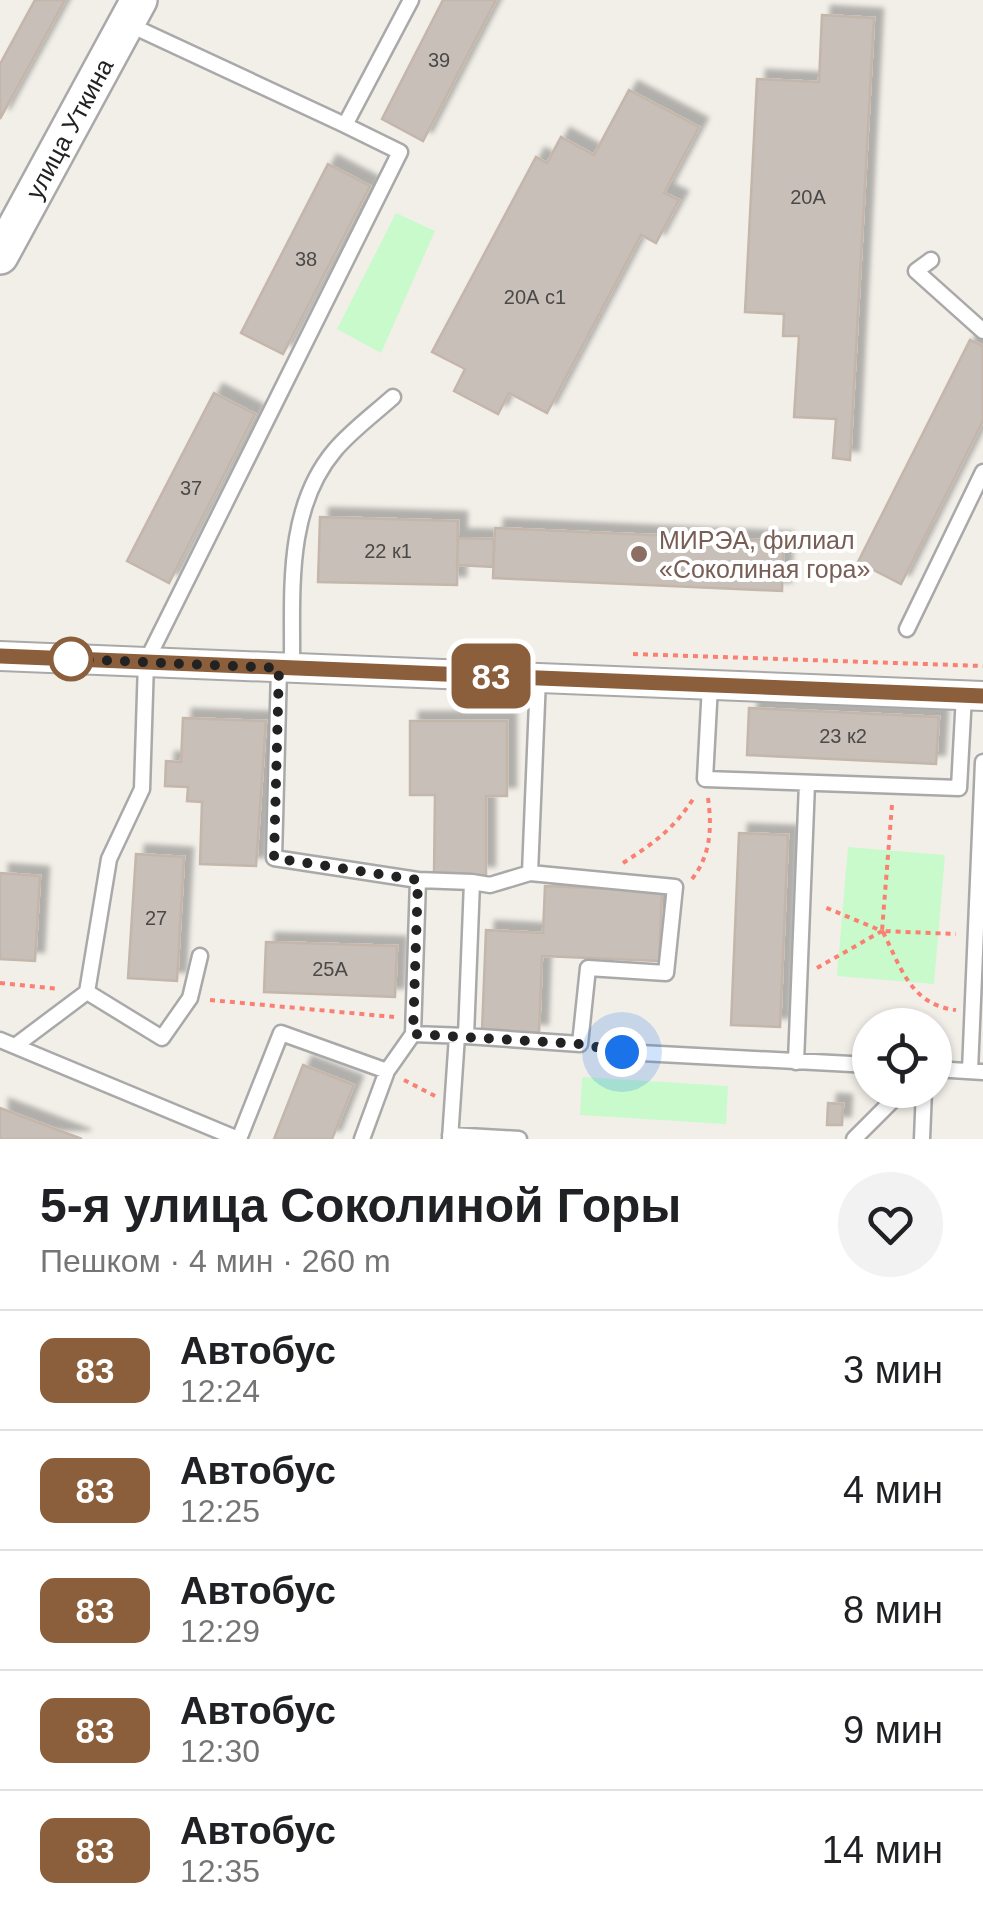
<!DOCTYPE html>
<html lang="ru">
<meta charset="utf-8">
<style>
body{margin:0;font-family:Helvetica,sans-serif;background:#f2f2f2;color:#202124;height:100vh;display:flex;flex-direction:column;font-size:38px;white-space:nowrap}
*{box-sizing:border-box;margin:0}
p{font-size:32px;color:#757577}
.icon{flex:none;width:55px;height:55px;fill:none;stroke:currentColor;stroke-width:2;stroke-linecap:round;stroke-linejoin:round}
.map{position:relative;height:1139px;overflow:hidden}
.side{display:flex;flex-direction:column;background:#fff;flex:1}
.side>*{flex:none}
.badge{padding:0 20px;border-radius:15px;font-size:35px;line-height:65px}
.buttons{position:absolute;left:852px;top:1008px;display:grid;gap:20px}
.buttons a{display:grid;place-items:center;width:100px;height:100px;border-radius:50%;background:#fff;box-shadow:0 2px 8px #0004;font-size:50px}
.you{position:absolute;width:50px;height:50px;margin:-25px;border:8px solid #fff;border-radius:50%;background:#1a73e8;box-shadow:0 0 0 15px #1a73e833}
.map>.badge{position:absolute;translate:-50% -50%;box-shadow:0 0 0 5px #fff}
.round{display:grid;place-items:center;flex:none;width:105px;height:105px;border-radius:52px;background:#f2f2f2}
.head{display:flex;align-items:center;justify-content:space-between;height:170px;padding:0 40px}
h1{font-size:48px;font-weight:800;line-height:75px}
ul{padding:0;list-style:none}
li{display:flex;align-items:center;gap:30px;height:120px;padding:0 40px;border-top:2px solid #e0e0e0}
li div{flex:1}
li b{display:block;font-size:38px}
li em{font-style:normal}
li .badge{min-width:110px;font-weight:700;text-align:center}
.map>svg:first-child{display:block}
.park{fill:#c8facc}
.building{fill:#c7bfb8;stroke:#c4b6ab;stroke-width:2.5;filter:url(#shadow)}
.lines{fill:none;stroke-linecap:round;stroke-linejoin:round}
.service-casing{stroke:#a9a9a9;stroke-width:19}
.minor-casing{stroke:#a9a9a9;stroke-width:32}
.tertiary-casing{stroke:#a9a9a9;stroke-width:40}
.path{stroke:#fa8072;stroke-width:4;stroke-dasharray:5 5;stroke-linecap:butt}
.service{stroke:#fff;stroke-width:14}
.minor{stroke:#fff;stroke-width:28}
.tertiary{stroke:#fff;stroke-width:35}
.line-casing{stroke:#fff;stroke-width:22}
.line{stroke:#8b5e3c;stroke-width:15}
.walk{stroke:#222;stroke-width:10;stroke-dasharray:0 18}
.education-dot{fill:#8d6e63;stroke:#fff;stroke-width:4}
.stop-dot{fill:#fff;stroke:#8b5e3c;stroke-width:5}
.labels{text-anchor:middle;stroke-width:8;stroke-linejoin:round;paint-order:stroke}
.number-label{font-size:20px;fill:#4b4948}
.street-label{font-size:25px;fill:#222;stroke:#fff}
.education-label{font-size:25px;fill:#785e54;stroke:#fff;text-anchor:start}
</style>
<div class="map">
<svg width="983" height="1139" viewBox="0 0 983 1139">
<defs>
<filter id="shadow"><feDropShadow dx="9" dy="-9" stdDeviation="2.5" flood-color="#0004"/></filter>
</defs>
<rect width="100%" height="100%" fill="#f2efe9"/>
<path class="park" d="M396 213 435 231 381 353 337 329Z
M848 847 945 855 934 984 837 976Z
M582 1077 728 1086 726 1124 580 1115Z"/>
<path class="building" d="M35 0H65L0 119V64Z
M443 0H496L423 141 382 119Z
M822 15 874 18 850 460 833 458 836 419 794 417 799 336H783L784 314 745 312 757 79 819 82Z
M629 90 699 127 664 193 679 200 656 243 641 235 547 413 509 393 498 414 454 391 465 369 432 352 536 157 547 163 561 137 594 155Z
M328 164 370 186 283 354 241 333Z
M970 340 983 346V421L901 584 858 562Z
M214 393 255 414 169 583 127 561Z
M320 517 458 521 457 585 318 582Z
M495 528 784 541 782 591 493 578Z
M458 538 494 539 493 567 457 565Z
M749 708 939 717 936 764 747 755Z
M183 718 266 721 256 866 200 864 202 802 187 801 188 787 165 786 166 761 181 762Z
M410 721H507V796H486V875H434L435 795H410Z
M739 833 788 835 780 1027 731 1025Z
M136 854 184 857 177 981 128 978Z
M0 873 40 876 35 961 0 959Z
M545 886 662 891 659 961 542 956 539 1033 482 1031 486 930 543 933Z
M266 942 397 946 395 997 264 992Z
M303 1065 354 1085 332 1139H274Z
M828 1103 843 1104 842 1125H827Z
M0 1108 82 1139H0Z"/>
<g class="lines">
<g class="service-casing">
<path id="service" d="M128 24 345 125
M931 260 916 271 983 331
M907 629 983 472
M279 668 274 858 418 880
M292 669C293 595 284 510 335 450 351 431 374 414 393 397
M710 685 705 779 959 788 964 695
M418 880 472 882 466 1036 413 1034Z
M472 882 490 885 530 873 538 678
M87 992 109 859 142 789 146 662 400 152 345 125 411 0
M466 1036 580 1044 588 968 666 973 675 887 530 873
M0 1040 238 1139
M15 1046 87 992 162 1038 190 998 200 956
M622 1052 870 1065
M796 1062 807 783
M935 1069 983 1072
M970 1071 983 762
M450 1135 519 1139
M239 1139 281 1033 387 1071 413 1034
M362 1139 387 1071
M450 1139 457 1036
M854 1139 903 1090
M922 1139 924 1090"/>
</g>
<g class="minor-casing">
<path id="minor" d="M0 656 983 696"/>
</g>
<g class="tertiary-casing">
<g id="tertiary">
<path id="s1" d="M0 256 139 0"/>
</g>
</g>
<path class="path" d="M633 654 983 666
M892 805 882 931 956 934
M623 863C654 843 675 828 695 796
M692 879C711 855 712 827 708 798
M883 932C901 968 911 1005 956 1010
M817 968 882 931 822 906
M0 983 59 989
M210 1000 394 1017
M404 1080 435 1096"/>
<use href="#service" class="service"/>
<use href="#minor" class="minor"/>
<use href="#tertiary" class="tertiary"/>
</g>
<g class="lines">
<g class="line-casing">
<path id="line" d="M0 656 983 696"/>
</g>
<use href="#line" class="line"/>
<path class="walk" d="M71 659 279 668 274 858 418 880 413 1034 580 1044 622 1052"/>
</g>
<circle class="education-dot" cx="639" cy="554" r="10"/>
<circle class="stop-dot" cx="71" cy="659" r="20"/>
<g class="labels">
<g class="number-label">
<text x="439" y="67">39</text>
<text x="808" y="204">20А</text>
<text x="306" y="266">38</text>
<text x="535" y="304">20А с1</text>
<text x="191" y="495">37</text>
<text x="388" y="558">22 к1</text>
<text x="843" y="743">23 к2</text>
<text x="156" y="925">27</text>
<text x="330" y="976">25А</text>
</g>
<g class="street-label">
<text dy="9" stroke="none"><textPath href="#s1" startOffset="145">улица Уткина</textPath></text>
</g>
<g class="education-label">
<text x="659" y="549">МИРЭА, филиал<tspan x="659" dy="29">«Соколиная гора»</tspan></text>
</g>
</g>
</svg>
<div class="buttons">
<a><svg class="icon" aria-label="locate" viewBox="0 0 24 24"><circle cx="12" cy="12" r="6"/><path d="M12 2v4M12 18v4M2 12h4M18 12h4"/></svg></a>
</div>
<div class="you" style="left:622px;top:1052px"></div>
<b class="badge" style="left:491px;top:676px;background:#8b5e3c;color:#fff">83</b>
</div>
<section class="side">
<div class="head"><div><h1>5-я улица Соколиной Горы</h1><p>Пешком · 4 мин · 260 m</p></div><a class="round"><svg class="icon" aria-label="heart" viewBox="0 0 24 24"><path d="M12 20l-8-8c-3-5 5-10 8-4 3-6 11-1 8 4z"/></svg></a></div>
<ul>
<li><span class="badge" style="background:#8b5e3c;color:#fff">83</span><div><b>Автобус</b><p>12:24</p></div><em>3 мин</em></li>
<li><span class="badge" style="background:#8b5e3c;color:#fff">83</span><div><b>Автобус</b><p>12:25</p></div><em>4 мин</em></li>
<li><span class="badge" style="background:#8b5e3c;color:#fff">83</span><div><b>Автобус</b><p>12:29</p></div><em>8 мин</em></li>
<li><span class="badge" style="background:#8b5e3c;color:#fff">83</span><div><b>Автобус</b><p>12:30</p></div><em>9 мин</em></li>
<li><span class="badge" style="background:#8b5e3c;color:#fff">83</span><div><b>Автобус</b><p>12:35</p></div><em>14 мин</em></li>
</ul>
</section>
